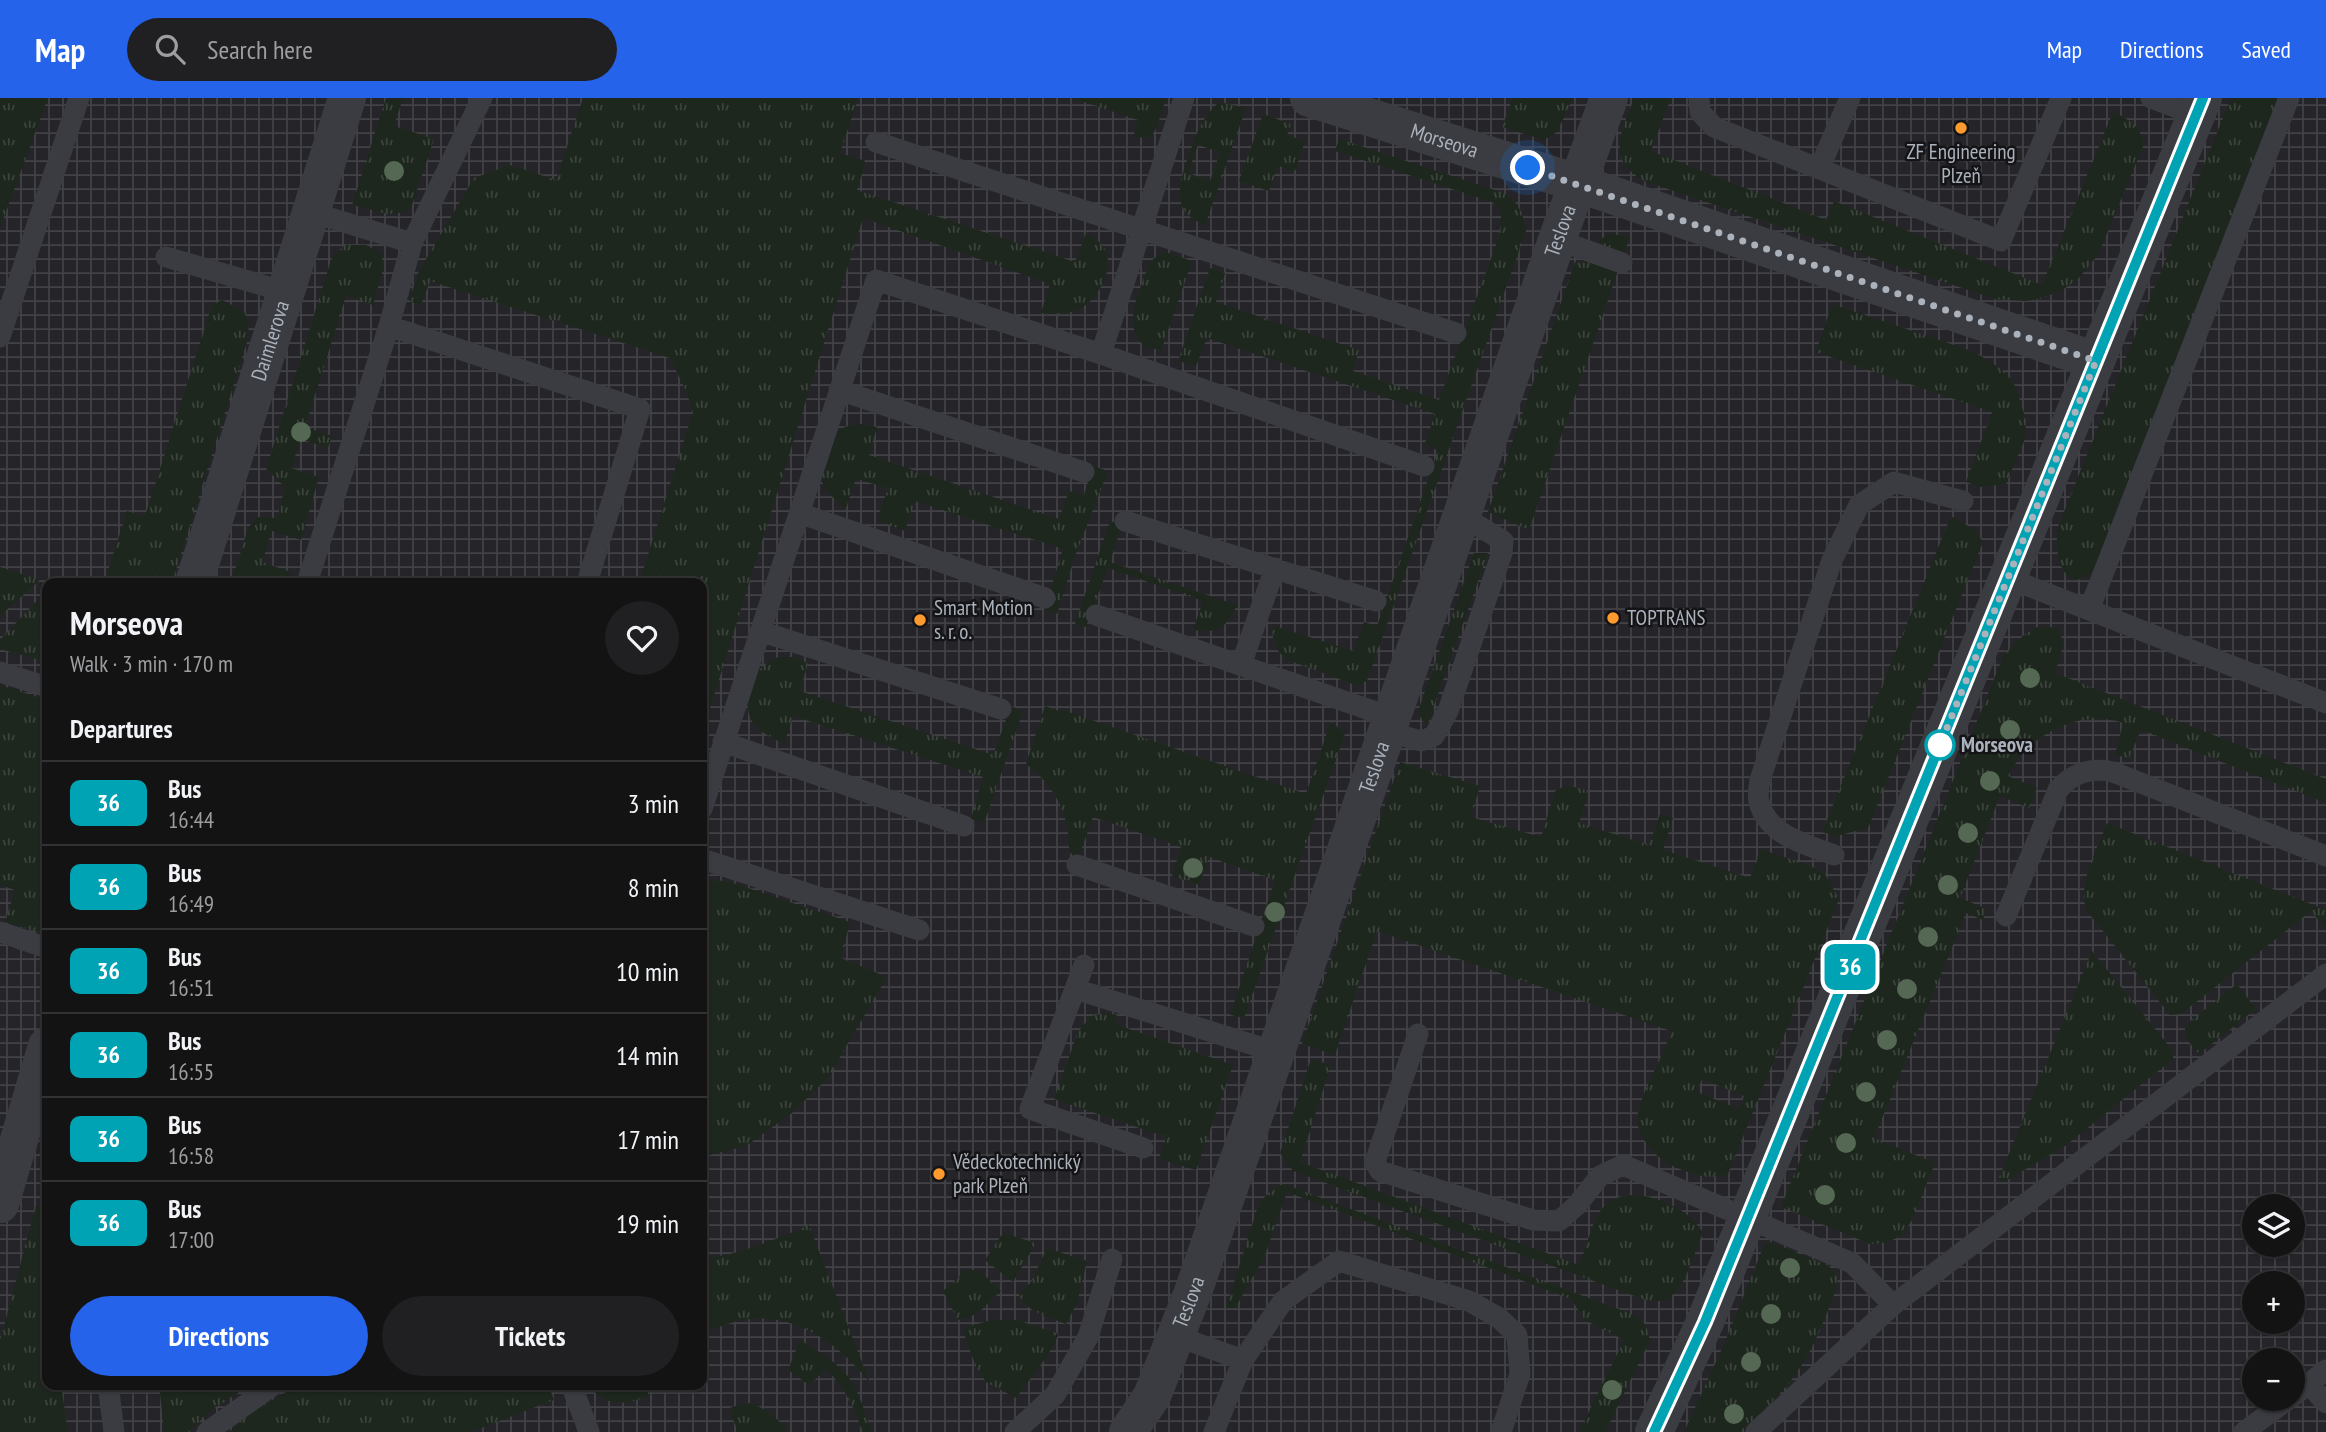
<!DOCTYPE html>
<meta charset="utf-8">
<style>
body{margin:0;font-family:"PT Sans Narrow",sans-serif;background:#202022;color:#f1f3f6;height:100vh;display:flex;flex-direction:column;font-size:26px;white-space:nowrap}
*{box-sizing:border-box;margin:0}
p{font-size:23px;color:#9d9ea0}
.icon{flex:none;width:38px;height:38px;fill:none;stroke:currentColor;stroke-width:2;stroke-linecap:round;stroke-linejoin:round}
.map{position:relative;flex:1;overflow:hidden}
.panel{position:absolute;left:42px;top:480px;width:665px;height:812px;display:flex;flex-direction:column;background:#131314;border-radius:14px;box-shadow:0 2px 5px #0004,0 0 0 2px #323234}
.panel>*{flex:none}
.badge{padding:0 14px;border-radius:10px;font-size:24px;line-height:46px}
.fabs{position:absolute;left:2242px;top:1096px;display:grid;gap:14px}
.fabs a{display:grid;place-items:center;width:63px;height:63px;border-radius:50%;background:#131314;box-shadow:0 2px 5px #0004,0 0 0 2px #323234;font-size:35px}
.you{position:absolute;width:35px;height:35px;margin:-18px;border:5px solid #fff;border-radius:50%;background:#1a73e8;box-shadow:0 0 0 10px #1a73e833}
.map>.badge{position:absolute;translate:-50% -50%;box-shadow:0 0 0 4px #fff}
h2{padding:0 28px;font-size:26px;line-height:63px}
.round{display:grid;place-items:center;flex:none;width:74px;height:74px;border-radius:37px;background:#202022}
.summary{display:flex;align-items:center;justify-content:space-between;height:119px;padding:0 28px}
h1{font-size:33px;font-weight:700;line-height:52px}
.primary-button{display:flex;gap:14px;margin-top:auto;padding:14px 28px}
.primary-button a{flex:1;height:80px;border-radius:42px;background:#2563eb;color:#fff;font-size:28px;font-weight:700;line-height:80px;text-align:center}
.primary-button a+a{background:#202022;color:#f1f3f6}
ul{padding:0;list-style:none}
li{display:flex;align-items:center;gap:21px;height:84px;padding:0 28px;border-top:2px solid #323234}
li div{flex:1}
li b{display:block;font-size:26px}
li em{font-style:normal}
li .badge{min-width:77px;font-weight:700;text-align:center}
header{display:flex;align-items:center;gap:42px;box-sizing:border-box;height:98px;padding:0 35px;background:#2563eb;color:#fff}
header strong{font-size:33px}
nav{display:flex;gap:38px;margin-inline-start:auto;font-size:24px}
.search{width:490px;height:63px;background:#202022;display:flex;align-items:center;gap:18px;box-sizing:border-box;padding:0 24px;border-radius:38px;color:#9d9ea0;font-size:26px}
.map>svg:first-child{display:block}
.industrial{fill:url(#industrial-grid);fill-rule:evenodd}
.grass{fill:url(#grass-tufts);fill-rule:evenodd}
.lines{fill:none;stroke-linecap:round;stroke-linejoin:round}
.service{stroke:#3a3c41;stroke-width:21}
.minor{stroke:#3a3c41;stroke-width:38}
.tree{fill:#546853}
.line-casing{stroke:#fff;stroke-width:16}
.line{stroke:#00a3b4;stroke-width:10}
.walk{stroke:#abb2bc;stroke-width:7;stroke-dasharray:0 12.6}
.poi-dot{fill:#fe9a2e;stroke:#141417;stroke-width:2.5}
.stop-dot{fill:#fff;stroke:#00a3b4;stroke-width:3.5}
.labels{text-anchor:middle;stroke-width:5;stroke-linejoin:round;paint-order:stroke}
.street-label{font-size:21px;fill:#abb2bc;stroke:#141417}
.poi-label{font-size:21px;fill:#abb2bc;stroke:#141417;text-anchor:start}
.stop-label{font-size:21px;font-weight:bold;fill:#abb2bc;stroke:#141417;text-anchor:start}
</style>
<header>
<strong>Map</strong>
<div class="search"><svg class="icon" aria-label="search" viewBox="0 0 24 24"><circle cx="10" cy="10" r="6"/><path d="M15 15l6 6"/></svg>Search here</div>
<nav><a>Map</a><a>Directions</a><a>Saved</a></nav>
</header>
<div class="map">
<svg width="2326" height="1334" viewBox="0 0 2326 1334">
<defs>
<pattern id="industrial-grid" width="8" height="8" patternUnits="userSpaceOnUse" patternTransform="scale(1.75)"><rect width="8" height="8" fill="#252529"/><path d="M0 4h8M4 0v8" fill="none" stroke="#424246"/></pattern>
<pattern id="grass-tufts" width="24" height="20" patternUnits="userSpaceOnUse" patternTransform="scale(1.75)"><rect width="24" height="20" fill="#1e271e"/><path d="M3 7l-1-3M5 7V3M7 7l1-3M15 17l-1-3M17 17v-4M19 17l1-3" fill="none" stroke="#3c443d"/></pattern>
</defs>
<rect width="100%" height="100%" fill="#19191b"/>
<path class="industrial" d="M0 0H2326V1334H0ZM47 485H702V1286H47ZM2254 1108H2292V1146H2254ZM2254 1185H2292V1223H2254ZM2254 1262H2292V1300H2254Z"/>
<path class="grass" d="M0 0H48L0 130Z
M386 0H403L394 28 434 41 412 107 407 114 388 116 352 107Z
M583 0H858L840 55 866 63 857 92 1075 164 1086 135C1094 139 1102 144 1106 154 1114 173 1097 203 1079 211 1066 217 1055 216 1041 215L1050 186 863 120 702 636V485H639L693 314 686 293 670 260 430 183 421 207 409 203 419 173 474 80 510 67 556 82Z
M1072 0H1166L1157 29 1151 39 1133 40 1138 22Z
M1513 0H1573L1557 34 1544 42 1502 29Z
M1634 0H1671L1651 53 1826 122 1834 103 2042 187 2113 14C2129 21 2140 28 2144 46L2098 157 2078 181 2061 193 2039 201 2026 203 1995 201 1641 82C1636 77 1628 72 1624 66 1612 47 1627 20 1634 0Z
M2231 0H2281L2093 474 2078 482 2070 480C2055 467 2057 449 2057 431Z
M1219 4 1246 10 1205 127C1169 114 1179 85 1189 57 1197 34 1201 21 1219 4ZM1198 47 1220 54 1210 83 1188 75Z
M1263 16 1291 26 1287 37 1305 43 1295 73 1278 68 1269 93 1239 83Z
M1339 41 1504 95C1520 106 1523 115 1526 133L1367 583 1355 587 1288 562C1274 552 1273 544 1272 527L1353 553 1364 524 1377 528 1438 353 1425 345 1435 316 1207 240 1196 268 1178 263 1210 170 1225 175 1216 204 1359 252 1353 273 1439 302 1497 144 1501 126V113L1492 104 1335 53Z
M1608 136 1630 138 1529 432 1488 414 1575 164 1585 165 1601 141Z
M345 147H366L381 155 384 168 373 207 346 198 305 329 332 338 328 350 301 341 291 370 319 379 301 442 272 433 262 464 291 474 287 485H231L248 430 257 419 277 420 285 389 266 371 332 159Z
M1166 154 1192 163 1161 253C1157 251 1149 250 1145 248 1119 229 1142 187 1150 164L1157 158Z
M222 202 244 213 249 227 247 244 172 485H96L106 479 127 413 145 418 212 207Z
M1832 206 1975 254 2004 273 2016 289 2026 322 2025 341 2006 386 1981 389 1966 384 1992 314 1816 254Z
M862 326 877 329 869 357 1059 421 1069 393 1084 397 1093 368 1108 373 1075 458 1057 516 1044 512 1063 451 915 403 905 433 877 422 888 390 856 381 846 410C837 403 828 397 823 386 817 371 827 340 841 331 847 327 855 327 862 326Z
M1951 418 1975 432 1983 444 1868 730 1836 738 1822 734Z
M1110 423 1122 427 1110 464 1237 507C1226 530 1219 536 1193 532L1203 503 1108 470 1086 529 1075 526Z
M1474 455H1488L1427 628 1417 616Z
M0 469 40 482 0 518Z
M47 492V564L0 551V542Z
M2039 528 2058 530C2067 548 2060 558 2055 575L2326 681V705L2141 632 2129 660 2115 657 2123 625C2079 610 2028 637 2008 678L2037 690 2029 710 2000 698 1960 800 1987 811 1983 822 1966 815 1874 1040 1935 1065 1912 1122 1901 1138 1886 1145 1870 1146 1781 1109 2004 556 2024 537Z
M778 559H792L808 565 800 593 993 657 1011 608 1023 613 984 725 971 721 983 679 793 618 784 646C774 641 763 636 755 628 741 611 749 581 764 567 767 563 774 561 778 559Z
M0 587 47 602V833L37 834 5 824 15 792 0 787Z
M1045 608 1059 613 1060 611 1306 696 1331 623 1345 636 1244 920 1230 917 1275 782 1209 759 1199 787 1172 778 1181 749 1093 719 1079 758 1069 755C1070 717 1056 689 1026 666Z
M1400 664 1480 688 1471 719 1541 739 1555 693C1567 685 1577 689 1589 693L1579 725 1649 747 1660 716 1673 720 1663 752 1750 780 1760 751 1809 767 1825 776 1839 801 1728 1076C1708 1082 1694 1077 1675 1069 1656 1061 1633 1037 1638 1014 1644 989 1663 959 1671 933L1377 833 1335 957 1302 946ZM1702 981 1744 998 1739 1011 1697 994Z
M2107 725 2326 812V832L2311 813 2181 916 2170 917 2086 812C2078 783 2097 752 2107 725Z
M707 782 727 783 850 824 841 860 887 879 827 981 792 1015 746 1048 702 1059V785Z
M2092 853 2173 953V961L2065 1048 2004 1084 1998 1082Z
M2237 886 2256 911 2199 956C2191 946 2179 937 2188 925Z
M1106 915 1117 917 1115 926 1233 967 1196 1072 1159 1061 1166 1039 1054 1001 1078 934 1091 918Z
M1311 961 1331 967 1300 1064 1579 1167C1587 1150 1590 1127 1601 1112 1622 1084 1666 1101 1689 1118 1694 1122 1698 1129 1703 1134 1696 1151 1685 1190 1670 1199 1663 1204 1657 1203 1648 1203L1293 1073 1280 1055Z
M1284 1086 1637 1218 1646 1227 1650 1242 1605 1334H1579L1624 1242 1585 1222 1571 1201 1287 1094 1264 1160 1235 1210H1226L1259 1105 1274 1089Z
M44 1105 47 1107V1286H61L68 1334H0V1243L36 1107Z
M809 1127 870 1285C841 1247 794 1213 744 1222 730 1224 715 1231 702 1235V1160C740 1157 774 1142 809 1127Z
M1003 1135 1036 1145 1013 1184 985 1162Z
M1771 1144 1829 1168 1838 1180C1836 1195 1830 1208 1824 1222 1805 1272 1780 1300 1739 1334H1684L1724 1246 1765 1145Z
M1047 1150 1087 1163 1077 1205 1066 1226C1049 1219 1026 1214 1019 1197L1031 1184Z
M966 1172H979L1001 1193 977 1216 958 1222 943 1193Z
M992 1222H1017L1059 1236 1048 1257 1016 1300 986 1284 976 1269 963 1233 973 1227Z
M800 1242C820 1254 843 1267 854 1288 862 1302 866 1319 872 1334H863C854 1311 845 1288 826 1272L809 1287 788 1272Z
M159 1286H252L213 1311 188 1334H164Z
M300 1286H548L554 1302 471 1334H229L253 1313Z
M594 1286H645L649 1298C623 1307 609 1310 588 1288Z
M749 1305C766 1310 778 1320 788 1334H738L730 1313 731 1309Z"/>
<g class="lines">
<path class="service" d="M1699 0 1700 14 1714 29 2001 143 2061 0
M2151 0 2196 17
M876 44 1456 235
M1819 71 1850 0
M311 114 412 145
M1557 142 1622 165
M166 159 286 194
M389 228 412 145 482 0
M0 239 79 0
M1101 256 1424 368
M839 292 1084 374
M799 415 1045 500
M1125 423 1376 503
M2008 480 2326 605
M307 485 389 228 640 311 587 485
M2089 512 2289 0
M1096 517 1393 620
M760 533 1001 611
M1241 567 1275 470
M0 574 47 589
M1389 634 1421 643 1434 638 1448 613 1502 455 1503 443 1463 418
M723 644 964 728
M702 711 876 182 1101 256 1184 0
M1834 757C1806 746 1768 738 1759 704 1757 698 1759 688 1760 682L1832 462 1859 407 1894 384 1963 403
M702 761 919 832
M1077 767 1254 828
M2006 818 2058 692C2072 675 2091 669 2113 674L2326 758
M0 834 47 850
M1084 867 1030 1011 1143 1050
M1075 891 1276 954
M1418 936 1375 1064 1380 1073 1533 1122 1559 1123 1577 1107 1600 1078 1623 1067 1852 1165 1893 1207
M1176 1238 1243 1262 1283 1203 1339 1163 1469 1203 1499 1220 1517 1237 1520 1276 1501 1334
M108 1286 114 1334
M571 1286 589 1334
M2309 1286 2326 1305
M2292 1299 2326 1272
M207 1334 275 1286
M1015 1334 1055 1297 1088 1239 1112 1161
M1214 1334 1243 1262
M1756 1334 1893 1207 2326 876
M2244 1334 2290 1300"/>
<g class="minor">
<path id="s1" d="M1309 0 1577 85 2096 263"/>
<path id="s2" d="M194 485 347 0"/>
<path d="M0 1106 47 948"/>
<path id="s3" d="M1128 1334 1152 1298 1193 1194 1557 142 1609 0"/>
<path d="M1654 1334 1705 1224 2203 0"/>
</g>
</g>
<g class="tree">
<circle cx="394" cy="73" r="10"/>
<circle cx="301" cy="334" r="10"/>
<circle cx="2030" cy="580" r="10"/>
<circle cx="2010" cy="632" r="10"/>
<circle cx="1990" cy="683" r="10"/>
<circle cx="1968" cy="735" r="10"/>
<circle cx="1193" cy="770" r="10"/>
<circle cx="1948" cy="787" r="10"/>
<circle cx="1275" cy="814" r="10"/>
<circle cx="1928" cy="839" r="10"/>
<circle cx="1907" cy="891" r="10"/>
<circle cx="1887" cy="942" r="10"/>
<circle cx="1866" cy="994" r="10"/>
<circle cx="1846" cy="1045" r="10"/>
<circle cx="1825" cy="1097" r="10"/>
<circle cx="1790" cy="1170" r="10"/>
<circle cx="1771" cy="1216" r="10"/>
<circle cx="1751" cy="1264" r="10"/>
<circle cx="1612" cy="1292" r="10"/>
<circle cx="1734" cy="1316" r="10"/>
</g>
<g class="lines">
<g class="line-casing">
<path id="line" d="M1654 1334 1705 1224 2203 0"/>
</g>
<use href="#line" class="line"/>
<path class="walk" d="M1528 70 2096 263 1938 652 1940 647"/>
</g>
<g class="poi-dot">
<circle cx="1961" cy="30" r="7"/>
<circle cx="1613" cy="520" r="7"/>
<circle cx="920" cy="522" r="7"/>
<circle cx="939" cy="1076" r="7"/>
</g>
<circle class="stop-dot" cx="1940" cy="647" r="14"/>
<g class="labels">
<g class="street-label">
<text dy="7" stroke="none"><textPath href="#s1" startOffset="142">Morseova</textPath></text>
<text dy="7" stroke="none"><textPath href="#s3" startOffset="1278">Teslova</textPath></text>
<text dy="7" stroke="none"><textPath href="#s2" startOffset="254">Daimlerova</textPath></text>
<text dy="7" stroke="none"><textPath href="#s3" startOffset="710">Teslova</textPath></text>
<text dy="7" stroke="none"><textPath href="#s3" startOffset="144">Teslova</textPath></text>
</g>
<g class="poi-label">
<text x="1961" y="61" text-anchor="middle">ZF Engineering<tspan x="1961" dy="24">Plzeň</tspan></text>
<text x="934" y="517">Smart Motion<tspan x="934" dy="24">s. r. o.</tspan></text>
<text x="1627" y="527">TOPTRANS</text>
<text x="953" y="1071">Vědeckotechnický<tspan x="953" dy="24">park Plzeň</tspan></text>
</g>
<g class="stop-label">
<text x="1961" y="654">Morseova</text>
</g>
</g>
</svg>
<div class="fabs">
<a><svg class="icon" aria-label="layers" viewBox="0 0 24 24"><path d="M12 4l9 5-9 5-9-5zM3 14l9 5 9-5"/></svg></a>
<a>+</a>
<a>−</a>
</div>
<div class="you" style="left:1528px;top:70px"></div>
<b class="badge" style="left:1850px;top:869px;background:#00a3b4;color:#fff">36</b>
<section class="panel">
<div class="summary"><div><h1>Morseova</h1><p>Walk · 3 min · 170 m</p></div><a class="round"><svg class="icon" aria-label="heart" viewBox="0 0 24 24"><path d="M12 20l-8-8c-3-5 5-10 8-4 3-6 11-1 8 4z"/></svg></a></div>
<h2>Departures</h2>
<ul>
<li><span class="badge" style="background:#00a3b4;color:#fff">36</span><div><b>Bus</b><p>16:44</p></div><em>3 min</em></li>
<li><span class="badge" style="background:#00a3b4;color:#fff">36</span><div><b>Bus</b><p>16:49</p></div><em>8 min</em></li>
<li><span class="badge" style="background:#00a3b4;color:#fff">36</span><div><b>Bus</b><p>16:51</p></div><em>10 min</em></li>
<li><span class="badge" style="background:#00a3b4;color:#fff">36</span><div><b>Bus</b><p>16:55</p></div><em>14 min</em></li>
<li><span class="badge" style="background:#00a3b4;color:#fff">36</span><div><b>Bus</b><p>16:58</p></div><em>17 min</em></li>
<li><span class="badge" style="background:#00a3b4;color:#fff">36</span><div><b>Bus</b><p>17:00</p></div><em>19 min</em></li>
</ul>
<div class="primary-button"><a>Directions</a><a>Tickets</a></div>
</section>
</div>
